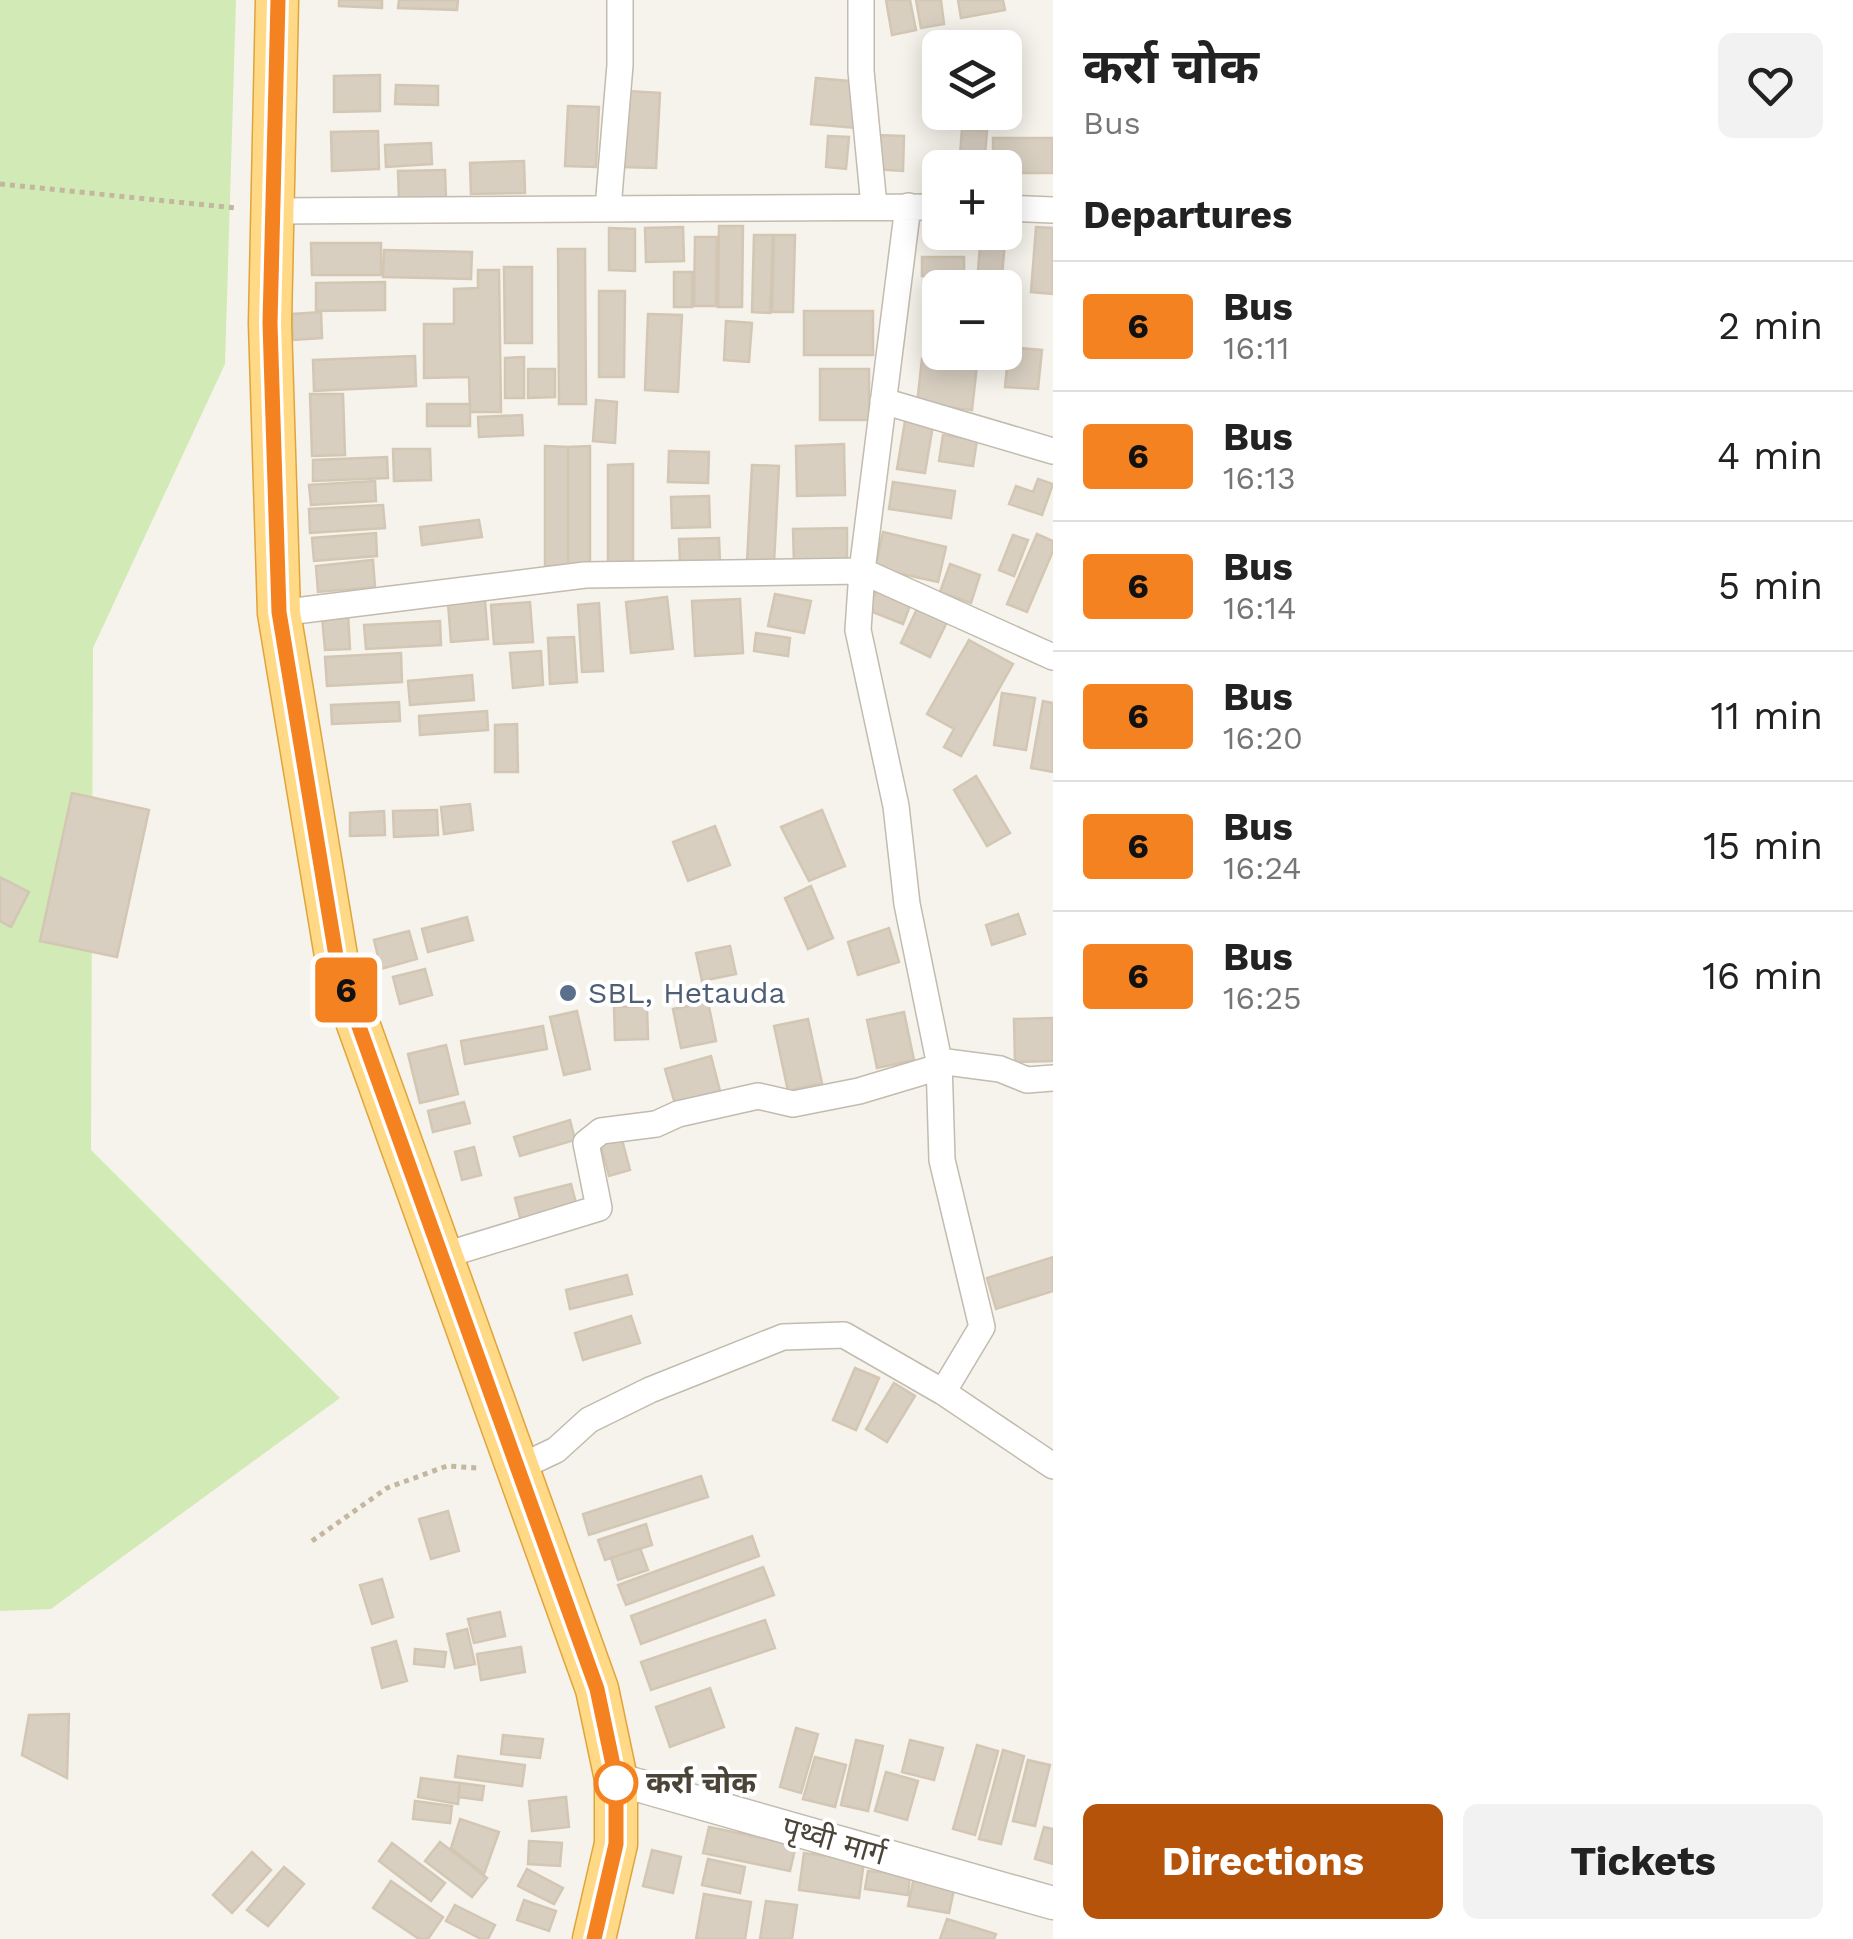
<!DOCTYPE html>
<meta charset="utf-8">
<style>
body{margin:0;font-family:"Work Sans","Noto Sans Devanagari",sans-serif;background:#f2f2f2;color:#222;height:100vh;display:flex;flex-direction:column;font-size:38px;white-space:nowrap}
*{box-sizing:border-box;margin:0}
p{font-size:32px;color:#767676}
.icon{flex:none;width:55px;height:55px;fill:none;stroke:currentColor;stroke-width:2;stroke-linecap:round;stroke-linejoin:round}
.map{position:relative;flex:1;overflow:hidden}
.details{display:flex;flex-direction:column;background:#fff;width:800px}
.details>*{flex:none}
.badge{padding:0 20px;border-radius:8px;font-size:35px;line-height:65px}
.tools{position:absolute;left:922px;top:30px;display:grid;gap:20px}
.tools a{display:grid;place-items:center;width:100px;height:100px;border-radius:15px;background:#fff;box-shadow:0 5px 25px #0003;font-size:50px}
.map>.badge{position:absolute;translate:-50% -50%;box-shadow:0 0 0 5px #fff}
h2{padding:0 30px;font-size:38px;line-height:90px}
.round{display:grid;place-items:center;flex:none;width:105px;height:105px;border-radius:15px;background:#f2f2f2}
.head{display:flex;align-items:center;justify-content:space-between;height:170px;padding:0 30px}
h1{font-size:48px;font-weight:700;line-height:75px}
.primary-button{display:flex;gap:20px;margin-top:auto;padding:20px 30px}
.primary-button a{flex:1;height:115px;border-radius:15px;background:#b45309;color:#fff;font-size:40px;font-weight:700;line-height:115px;text-align:center}
.primary-button a+a{background:#f2f2f2;color:#222}
ul{padding:0;list-style:none}
li{display:flex;align-items:center;gap:30px;height:130px;padding:0 30px;border-top:2px solid #e0e0e0}
li div{flex:1}
li b{display:block;font-size:38px}
li em{font-style:normal}
li .badge{min-width:110px;font-weight:700;text-align:center}
main{display:flex;flex:1;min-height:0}
.map>svg:first-child{display:block}
.green{fill:#d2eab5}
.building{fill:#d8cfc1;stroke:#d3c7b4;stroke-width:2.5}
.lines{fill:none;stroke-linecap:round;stroke-linejoin:round}
.minor-casing{stroke:#c2bbae;stroke-width:28}
.tertiary-casing{stroke:#c2bbae;stroke-width:35}
.trunk-casing{stroke:#e0a43c;stroke-width:45}
.path{stroke:#c4b79f;stroke-width:5;stroke-dasharray:5 5;stroke-linecap:butt}
.minor{stroke:#fff;stroke-width:25}
.tertiary{stroke:#fff;stroke-width:32}
.trunk{stroke:#ffd985;stroke-width:42}
.line-casing{stroke:#fff;stroke-width:22}
.line{stroke:#f58220;stroke-width:15}
.service-dot{fill:#5c6f8a;stroke:#fff;stroke-width:4}
.stop-dot{fill:#fff;stroke:#f58220;stroke-width:5}
.labels{text-anchor:middle;stroke-width:8;stroke-linejoin:round;paint-order:stroke}
.service-label{font-size:30px;fill:#4e5e75;stroke:#fff;text-anchor:start}
.stop-label{font-size:30px;font-weight:bold;fill:#4b4439;stroke:#fff;text-anchor:start}
.street-label{font-size:30px;fill:#4b4439;stroke:#fff}
</style>
<main>
<div class="map">
<svg width="1053" height="1939" viewBox="0 0 1053 1939">
<rect width="100%" height="100%" fill="#f6f3ec"/>
<path class="green" d="M0 0H236L225 364 93 648 91 1150 340 1398 51 1609 0 1611Z"/>
<path class="building" d="M339 0H382V8L339 6Z
M399 0H458L457 10 398 8Z
M886 0H910L916 30 892 35Z
M916 0H941L944 24 921 28Z
M958 0H1003L1005 10 961 18Z
M380 75V111L334 112V76Z
M816 78 860 82 856 128 811 124Z
M396 85 438 86V105L395 104Z
M627 91 660 93 656 168 622 167Z
M568 106 599 107 596 167 565 166Z
M962 129 987 131 984 168H959Z
M378 131 379 169 332 171 331 132Z
M875 135 904 136 903 171 874 169Z
M828 136 849 137 846 169 826 167Z
M993 138H1053V173H1005V168H993Z
M431 143 432 164 386 167 385 145Z
M524 161 525 193 471 194 470 163Z
M445 170 446 198 399 201 398 171Z
M719 226H743L742 307H718Z
M683 227 684 261 646 262 645 228Z
M1036 227 1053 228V294L1031 292Z
M609 228 635 229V271L609 270Z
M1006 230 1001 287 977 285 981 232Z
M754 235H773L770 313 752 312Z
M774 235H795L793 312H772Z
M695 237H717L716 306H694Z
M311 243H381V275H312Z
M558 249H585L586 404H559Z
M384 250 472 252 471 279 383 277Z
M922 257H964V276H922Z
M504 267H532V343H505Z
M478 270H499L501 412H470L469 377 424 378V324H454V289L478 288Z
M674 272H692V307H674Z
M385 282V310L316 311V283Z
M599 291H625L624 377H599Z
M804 311H873V355H804Z
M321 312 322 338 293 340 292 314Z
M648 314 682 315 678 392 645 390Z
M726 321 752 323 749 362 724 360Z
M1009 347 1042 350 1038 389 1005 387Z
M415 356 416 386 314 391 313 360Z
M524 357V398H505V358Z
M922 359 977 365 972 410 917 404Z
M528 369H555V397L528 398Z
M820 369H869V420H820Z
M310 394H343L345 455 312 456Z
M596 400 617 402 615 443 593 441Z
M427 404H470V426H427Z
M522 415 523 435 479 437 478 417Z
M905 421 933 425 925 473 897 469Z
M943 435 977 440 973 466 939 461Z
M844 444 845 495 797 496 796 446Z
M545 446 568 447V566H545Z
M590 446V566H568V447Z
M393 449H430L431 480 394 481Z
M669 451 709 452 708 483 668 482Z
M387 457 388 478 313 481V460Z
M633 464V564H608V465Z
M752 465 779 466 774 563 747 562Z
M1038 479 1053 484 1042 515 1009 504 1016 486 1033 492Z
M375 481 376 501 311 505 309 485Z
M893 482 955 491 951 518 889 509Z
M709 496 710 527 672 528 671 497Z
M383 505 385 528 310 533 309 509Z
M479 520 482 537 422 545 420 527Z
M847 528V565H794L793 529Z
M883 532 946 547 938 582 875 568Z
M376 533 377 556 314 561 312 538Z
M1037 534 1053 541V551L1027 612 1007 604Z
M1013 535 1028 540 1014 576 999 570Z
M719 538 720 563 680 564 679 539Z
M373 560 375 587 318 592 316 566Z
M950 564 980 575 971 603 940 592Z
M877 589 911 603 903 624 868 610Z
M775 594 811 601 804 633 768 626Z
M667 597 673 649 631 653 626 602Z
M740 599 743 653 695 656 692 601Z
M485 600 488 639 451 642 448 603Z
M530 602 533 642 494 644 491 605Z
M599 603 603 671 582 672 578 605Z
M918 607 947 622 930 657 901 643Z
M348 614 350 649 325 650 322 616Z
M440 621 441 645 366 649 364 625Z
M756 633 790 638 788 656 754 651Z
M574 637 577 682 550 684 548 638Z
M969 640 1013 664 961 756 944 747 954 729 927 714Z
M541 651 543 685 513 688 510 653Z
M401 653 402 682 327 686 325 657Z
M472 675 474 700 410 705 408 681Z
M1002 693 1035 698 1026 750 994 745Z
M1043 701 1053 703V772L1031 768Z
M399 702 400 721 332 724 331 705Z
M487 711 488 730 420 735 419 716Z
M517 724 518 772H495V725Z
M976 776 1010 833 987 846 954 790Z
M72 793 149 810 117 957 40 941Z
M470 804 473 830 444 834 441 807Z
M437 810 438 835 394 837 393 811Z
M822 810 845 866 809 881 781 827Z
M384 811 385 835 350 836V813Z
M715 826 730 865 688 881 673 842Z
M0 877 29 892 11 927 0 921Z
M811 886 833 938 808 949 785 898Z
M1018 914 1025 934 992 945 986 925Z
M467 917 473 940 428 952 422 929Z
M889 928 899 962 858 975 848 942Z
M409 931 417 959 381 969 374 940Z
M730 946 736 974 702 981 696 953Z
M425 969 432 995 400 1004 393 977Z
M708 1002 716 1041 681 1048 673 1009Z
M647 1006 648 1039 615 1040 614 1007Z
M577 1011 590 1069 564 1075 550 1017Z
M904 1012 914 1060 877 1068 867 1020Z
M1053 1018V1061L1015 1062 1014 1019Z
M808 1019 822 1083 788 1091 774 1026Z
M543 1026 547 1049 465 1064 461 1041Z
M446 1045 458 1094 420 1103 408 1054Z
M711 1056 720 1091 675 1104 665 1069Z
M464 1102 470 1123 433 1132 428 1111Z
M570 1120 575 1140 520 1156 514 1137Z
M621 1136 630 1170 609 1176 600 1142Z
M474 1147 481 1175 462 1180 455 1152Z
M571 1184 577 1207 521 1221 515 1198Z
M1053 1257V1291L996 1309 987 1278Z
M627 1275 632 1294 570 1309 566 1290Z
M631 1316 640 1343 583 1360 575 1333Z
M855 1368 879 1378 856 1430 833 1420Z
M894 1383 915 1396 887 1442 866 1429Z
M701 1476 708 1497 589 1535 583 1514Z
M448 1511 459 1551 431 1559 419 1519Z
M646 1524 652 1545 605 1560 598 1540Z
M752 1536 759 1556 626 1605 618 1585Z
M640 1548 648 1570 618 1580 611 1558Z
M763 1567 774 1595 641 1644 631 1616Z
M382 1579 393 1617 372 1624 360 1585Z
M500 1612 505 1636 474 1643 468 1619Z
M765 1620 775 1648 651 1690 641 1662Z
M467 1629 475 1664 455 1668 447 1634Z
M396 1641 407 1681 382 1688 372 1648Z
M521 1647 525 1672 481 1680 477 1654Z
M415 1649 446 1652 444 1667 414 1664Z
M710 1688 724 1727 670 1747 656 1707Z
M69 1714 67 1778 22 1755 29 1715Z
M796 1728 818 1734 801 1793 780 1787Z
M503 1735 543 1739 540 1758 501 1754Z
M856 1740 883 1746 868 1811 841 1805Z
M910 1740 943 1748 934 1780 902 1772Z
M977 1745 998 1751 975 1835 953 1829Z
M1003 1750 1024 1756 1001 1844 979 1839Z
M458 1756 525 1765 522 1786 455 1777Z
M815 1757 846 1765 835 1807 803 1799Z
M1028 1760 1050 1765 1035 1826 1013 1821Z
M886 1772 918 1781 907 1820 875 1811Z
M421 1778 460 1783 458 1804 418 1797Z
M460 1783 484 1786 482 1800 458 1797Z
M566 1797 569 1827 532 1831 529 1801Z
M415 1801 452 1806 450 1823 413 1819Z
M460 1819 499 1832 484 1874 451 1848Z
M709 1827 796 1845 790 1871 703 1853Z
M1044 1827 1053 1829V1864L1035 1859Z
M529 1841 562 1843 560 1866 528 1864Z
M440 1842 487 1878 472 1897 425 1861Z
M392 1843 445 1883 431 1901 379 1861Z
M652 1850 681 1857 673 1893 643 1886Z
M252 1852 271 1870 232 1913 213 1895Z
M804 1853 864 1861 859 1898 799 1890Z
M708 1859 745 1867 740 1893 702 1885Z
M284 1867 304 1884 268 1926 247 1910Z
M527 1869 563 1888 554 1904 518 1886Z
M868 1871 910 1875 908 1895 865 1889Z
M914 1877 955 1885 949 1913 908 1906Z
M391 1881 443 1917 428 1939H419L373 1908Z
M704 1894 751 1902 745 1939H696Z
M524 1900 556 1911 549 1931 517 1920Z
M766 1901 797 1905 792 1939H760Z
M455 1905 495 1925 488 1939H481L446 1921Z
M947 1919 996 1934 994 1939H940Z"/>
<g class="lines">
<g class="minor-casing">
<path id="minor" d="M861 0V71L874 206
M908 206 862 571 858 630 896 806 907 904 939 1061 942 1160 982 1327 943 1392
M608 208 620 65V0
M1005 208 1053 210
M273 211 940 207
M883 401 1053 451
M279 613 585 575 862 571 1053 657
M939 1061 1000 1069 1027 1080 1053 1078
M442 1256 599 1208 586 1143 601 1131 656 1124 678 1114 758 1096 793 1104 859 1091 939 1067
M518 1468 556 1450 589 1420 650 1390 783 1337 844 1335 943 1392 1053 1466"/>
</g>
<g class="tertiary-casing">
<path id="tertiary" d="M616 1779 1053 1903"/>
</g>
<g class="trunk-casing">
<path id="trunk" d="M277 0 270 323 279 613 338 968 597 1689 616 1779V1844L594 1939"/>
</g>
<path class="path" d="M0 184 236 208
M312 1541 387 1488 447 1466 478 1468"/>
<use href="#minor" class="minor"/>
<use href="#tertiary" class="tertiary"/>
<use href="#trunk" class="trunk"/>
</g>
<g class="lines">
<g class="line-casing">
<path id="line" d="M278 0 270 323 279 612 338 968 597 1689 616 1779V1844L594 1939"/>
</g>
<use href="#line" class="line"/>
</g>
<circle class="service-dot" cx="568" cy="993" r="10"/>
<circle class="stop-dot" cx="616" cy="1783" r="20"/>
<g class="labels">
<g class="service-label">
<text x="588" y="1003">SBL, Hetauda</text>
</g>
<g class="stop-label">
<text x="646" y="1793">कर्रा चोक</text>
</g>
<g class="street-label">
<text transform="translate(834 1841) rotate(16)" y="10">पृथ्वी मार्ग</text>
</g>
</g>
</svg>
<div class="tools">
<a><svg class="icon" aria-label="layers" viewBox="0 0 24 24"><path d="M12 4l9 5-9 5-9-5zM3 14l9 5 9-5"/></svg></a>
<a>+</a>
<a>−</a>
</div>
<b class="badge" style="left:346px;top:990px;background:#f58220;color:#111">6</b>
</div>
<section class="details">
<div class="head"><div><h1>कर्रा चोक</h1><p>Bus</p></div><a class="round"><svg class="icon" aria-label="heart" viewBox="0 0 24 24"><path d="M12 20l-8-8c-3-5 5-10 8-4 3-6 11-1 8 4z"/></svg></a></div>
<h2>Departures</h2>
<ul>
<li><span class="badge" style="background:#f58220;color:#111">6</span><div><b>Bus</b><p>16:11</p></div><em>2 min</em></li>
<li><span class="badge" style="background:#f58220;color:#111">6</span><div><b>Bus</b><p>16:13</p></div><em>4 min</em></li>
<li><span class="badge" style="background:#f58220;color:#111">6</span><div><b>Bus</b><p>16:14</p></div><em>5 min</em></li>
<li><span class="badge" style="background:#f58220;color:#111">6</span><div><b>Bus</b><p>16:20</p></div><em>11 min</em></li>
<li><span class="badge" style="background:#f58220;color:#111">6</span><div><b>Bus</b><p>16:24</p></div><em>15 min</em></li>
<li><span class="badge" style="background:#f58220;color:#111">6</span><div><b>Bus</b><p>16:25</p></div><em>16 min</em></li>
</ul>
<div class="primary-button"><a>Directions</a><a>Tickets</a></div>
</section>
</main>
